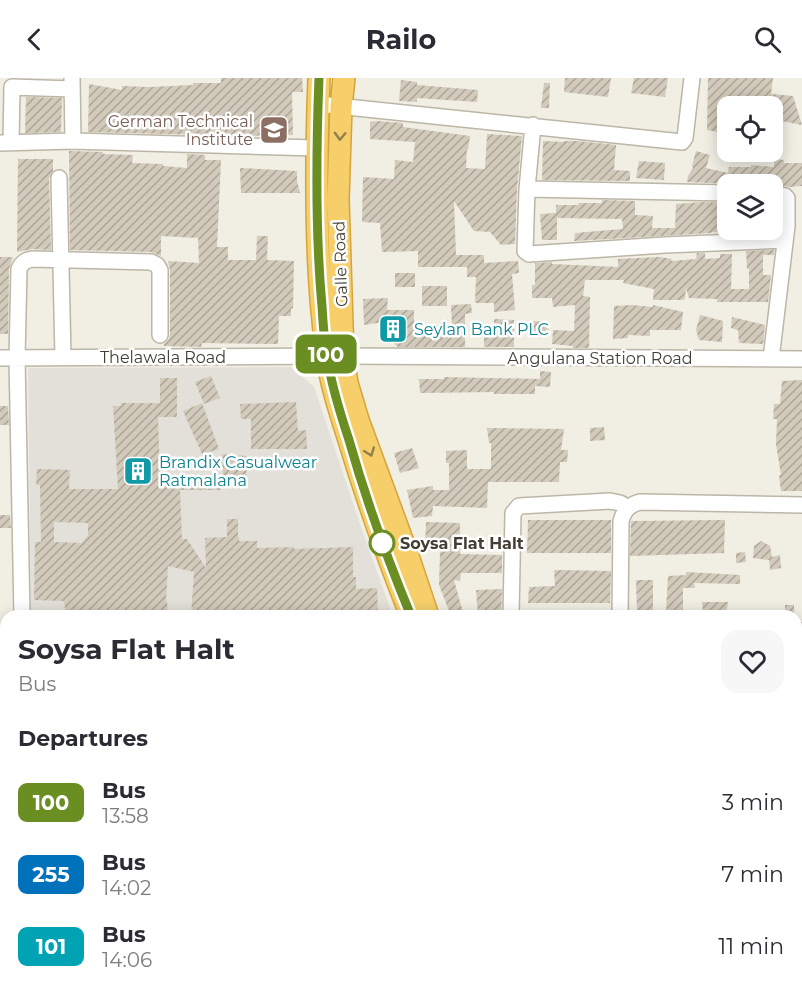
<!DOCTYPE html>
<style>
body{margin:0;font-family:Montserrat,sans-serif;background:#f7f7f7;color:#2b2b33;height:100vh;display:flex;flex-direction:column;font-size:22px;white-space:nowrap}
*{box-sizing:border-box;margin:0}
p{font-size:20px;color:#7c7c81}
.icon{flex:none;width:33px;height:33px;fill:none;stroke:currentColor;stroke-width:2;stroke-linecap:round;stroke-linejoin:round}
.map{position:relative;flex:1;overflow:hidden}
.side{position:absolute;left:0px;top:532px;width:802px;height:386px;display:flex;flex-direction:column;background:#fff;border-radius:18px 18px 0 0;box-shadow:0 3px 15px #0003}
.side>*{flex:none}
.badge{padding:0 12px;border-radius:9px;font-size:21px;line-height:39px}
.buttons{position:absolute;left:717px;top:18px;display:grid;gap:12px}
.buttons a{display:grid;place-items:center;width:66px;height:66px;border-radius:12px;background:#fff;box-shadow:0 3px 15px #0003;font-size:30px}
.map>.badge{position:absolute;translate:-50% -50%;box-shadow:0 0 0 3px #fff}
h2{padding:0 18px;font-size:22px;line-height:54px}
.round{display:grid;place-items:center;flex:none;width:63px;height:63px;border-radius:18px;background:#f7f7f7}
.head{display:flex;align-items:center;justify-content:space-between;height:102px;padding:0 18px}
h1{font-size:28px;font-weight:700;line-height:45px}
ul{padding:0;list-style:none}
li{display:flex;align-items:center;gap:18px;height:72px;padding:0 18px}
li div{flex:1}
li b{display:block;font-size:22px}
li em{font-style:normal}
li .badge{min-width:66px;font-weight:700;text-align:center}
header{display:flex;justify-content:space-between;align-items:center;height:78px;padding:0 18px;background:#fff;font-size:27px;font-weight:700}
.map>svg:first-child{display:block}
.industrial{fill:#e3dfd9}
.building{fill:url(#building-hatch);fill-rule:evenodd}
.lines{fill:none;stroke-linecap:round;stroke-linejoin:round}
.minor-casing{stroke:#bcb6a7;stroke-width:18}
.highway-casing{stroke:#d4a53a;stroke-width:24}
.minor{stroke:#fff;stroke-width:15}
.highway{stroke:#f6cf6a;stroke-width:21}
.oneway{stroke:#937f4c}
.line-casing{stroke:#fff;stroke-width:14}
.line{stroke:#6b8e23;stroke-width:9}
.stop-dot{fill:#fff;stroke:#6b8e23;stroke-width:3}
.labels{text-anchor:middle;stroke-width:5;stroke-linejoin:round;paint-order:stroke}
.education-label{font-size:16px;fill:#785e54;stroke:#fff;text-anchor:end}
.street-label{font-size:16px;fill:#423e34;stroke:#fff}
.culture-label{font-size:16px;fill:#0d838f;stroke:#fff;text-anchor:start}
.stop-label{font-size:16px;font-weight:bold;fill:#423e34;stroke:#fff;text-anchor:start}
</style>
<header><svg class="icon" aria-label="back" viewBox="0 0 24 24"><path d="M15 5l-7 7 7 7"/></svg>Railo<svg class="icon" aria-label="search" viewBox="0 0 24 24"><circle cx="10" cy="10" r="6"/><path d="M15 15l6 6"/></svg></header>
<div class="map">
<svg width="802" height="917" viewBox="0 0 802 917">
<defs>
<pattern id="building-hatch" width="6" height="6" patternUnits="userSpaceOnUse" patternTransform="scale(1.5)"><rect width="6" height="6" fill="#d2caba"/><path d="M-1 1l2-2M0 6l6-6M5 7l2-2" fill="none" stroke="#aca598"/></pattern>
</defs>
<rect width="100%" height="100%" fill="#f1eee4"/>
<path class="industrial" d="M291 289 314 309 363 455 393 538H31L28 290Z
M291 912H444V917H291Z"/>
<path class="building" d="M221 0H302L303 14H292L293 57 247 58 88 54 89 6 122 12V8L149 9 193 7V5H221Z
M565 0H611L608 19 564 14Z
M634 0H668L665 19 631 15Z
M708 0H773L771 16 793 18 802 47 782 43 781 52 772 51V28H728L725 29 723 55 707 52Z
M401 2 417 4V7L478 12 477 24 417 20V24L399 23Z
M544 5H550L549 30H541Z
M26 19 62 20 61 54 25 55Z
M377 43 403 45V49L470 58 468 72 467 71 466 90 485 91 487 56 522 58 517 110 515 166 501 167 490 154 474 153 454 123 456 177H484V185L518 183 519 195 512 196 515 232 494 234V225H475L476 199H467V189H418V173L382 174 380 145 362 144 363 99 394 101 395 82 413 84 415 64 370 61V44Z
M543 63 564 64V63H578L616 67 614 92 630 93V103L542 102Z
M69 73 103 74V76L133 77 132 85 163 86V88L187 90V76L205 77V82H221L217 169H228V182H256L257 158H268L267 182 294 183 293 230 291 231V238H279L278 266 202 265 201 269 164 268V266L169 261 170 257V192L168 183 199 185 198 160 161 158V178L151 174 70 172Z
M696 73 710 77 706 90 728 95 729 89H751V87L774 89V81L784 82V85H802V108L789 109 773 106 748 105V106H733L687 104 688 98 693 90 692 88Z
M18 81H53V93L49 100 51 172 32 171 17 174Z
M639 83 665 85 664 102 636 100Z
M240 90 297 93V103L300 115H241Z
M602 122 635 123V137L653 138 652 150H675L676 126 702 124 728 125V155L712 154 711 155 574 163 575 155 623 151 622 141 557 140V162H542L540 136 556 135V127H579L578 125H602Z
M772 130 777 133V151H772Z
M774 172V177H763V197H771L768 224H717V221L689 220 686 210 685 220 683 222H653L654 211 623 205 624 202H585L583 218 590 219 589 270H573V268L552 266 553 252 574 253 575 227 553 229 552 220H532V207H535V185L552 184V186L618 189V181L659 179 672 181 671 183 696 181 697 175H705V181L720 180V176H732L731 211H749V191H747L746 173Z
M0 179H13L9 191 8 256H0Z
M395 195H415V209H395Z
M422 208H447V228H422Z
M388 220 387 232H414V247L452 248 451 227 471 226 472 235 465 236V269H398L384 257 390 243 364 247 363 221Z
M632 227 653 229V227L683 234 681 252H650V258L628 257V260L613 261 614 228Z
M700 237 723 243 722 264 699 262 696 252Z
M732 239 765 247 763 266 739 265 738 252 731 250Z
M494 241 514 242V269H484V250L494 251Z
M532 243 548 244 549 256 531 258Z
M540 293 551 294 550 309 535 308V316H494V314L420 315 419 301H444V299L540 301Z
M211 298 220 320 204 326 195 304Z
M160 300H177V339H158L160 400 221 398V412H180L182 461H187L206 490 205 460 227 459V441H238V459H239V463H257V470L294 469V471L353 469V499H356V511L377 510 378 538H191L194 494 168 488 166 523H167L168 538H66L64 523 34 522 35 464H41L40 407H36L37 391 70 392 69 411H118L113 328H121V325H160ZM54 444 88 445V457L82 465 54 464Z
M802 302V413H781L779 397H781L776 366 777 341H773L774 326H780L782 303Z
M296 324 298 353 306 352 307 371H251V341H241L240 326Z
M202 325 219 371 202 376 183 333Z
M0 328H8L9 347H0Z
M604 349 605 362 590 363V350Z
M487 350 564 351 561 372H568L567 384H560L559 404H488L487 430 433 428 432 438 413 440 407 412 433 408V412H449V385H446V373L467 372V391H491V365H489Z
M412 370 419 390 400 395 394 375Z
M222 376 247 378 246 401 223 403Z
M0 437H10L11 450H0Z
M528 442H611V475H527Z
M725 442 724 475 630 478 631 443Z
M426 444 460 445V476L502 477V495H461L460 503 454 502 464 538H451L439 507 440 473H425Z
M761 463 770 468 772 479 780 477 781 490 770 492 769 482 753 480 754 468Z
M745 474 746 484 736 485V475Z
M554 492 611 493 610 525H528L529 509 555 508Z
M686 494 740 497V506L694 505 695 510H683V535L666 534 668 498 686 497Z
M636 502H653V534L637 533Z
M502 511 501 538H478L476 512Z
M702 524H728L726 537 703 535Z
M785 527H794V536H785Z"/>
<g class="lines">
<g class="minor-casing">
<path id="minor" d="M72 0 73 63
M318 26 682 64 685 60 692 0
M533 47 527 111 525 173 529 176 665 167 785 162
M0 65 73 63 316 70
M11 65 12 9 72 11
M59 100 63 279
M527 111 728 115
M0 280 343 278 802 281
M771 281 787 148V120L785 118 772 116
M22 538 17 280 19 191C22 184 26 182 33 181L151 184 157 187 160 192V257
M511 538 513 435 519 428 610 423 620 425 628 430
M620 538 621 443C624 432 629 427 640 424L802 427
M796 553H802
M796 670H802
M0 692H6
M796 749H802
M0 822H6
M796 829H802
M796 878H802
M472 916 492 917
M623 917 624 912
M696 917 699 912"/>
</g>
<g class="highway-casing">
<path id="highway" d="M319 0C316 78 315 155 322 233 324 248 324 263 327 278 331 307 340 334 349 362 367 422 388 480 411 538
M344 0 341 29 338 121 343 278 347 305 358 342 408 478 428 538
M453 912V917
M472 912V917"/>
</g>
<use href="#minor" class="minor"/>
<use href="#highway" class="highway"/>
</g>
<defs><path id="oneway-chevron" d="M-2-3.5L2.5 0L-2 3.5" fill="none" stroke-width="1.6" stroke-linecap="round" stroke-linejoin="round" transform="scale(1.5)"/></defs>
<g class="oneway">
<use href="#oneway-chevron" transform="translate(340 58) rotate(92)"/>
<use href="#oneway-chevron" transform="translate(370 374) rotate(70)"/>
</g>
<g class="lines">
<g class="line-casing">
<path id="line" d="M319 0C316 76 315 152 322 228 323 245 324 262 327 278 331 307 340 335 349 362 366 422 387 480 411 538"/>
</g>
<use href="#line" class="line"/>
</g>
<defs>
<g id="school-square" transform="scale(1.5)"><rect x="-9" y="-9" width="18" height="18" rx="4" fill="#8d6e63" stroke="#fff"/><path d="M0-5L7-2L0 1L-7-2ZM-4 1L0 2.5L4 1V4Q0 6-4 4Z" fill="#fff"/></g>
<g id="building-square" transform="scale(1.5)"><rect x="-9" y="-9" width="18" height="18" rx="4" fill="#0f9aa8" stroke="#fff"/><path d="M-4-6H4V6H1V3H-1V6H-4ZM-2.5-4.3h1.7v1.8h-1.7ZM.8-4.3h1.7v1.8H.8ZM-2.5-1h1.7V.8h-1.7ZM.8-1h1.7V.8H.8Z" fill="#fff"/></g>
</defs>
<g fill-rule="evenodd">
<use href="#school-square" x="274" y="52"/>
<use href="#building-square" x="393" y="251"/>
<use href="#building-square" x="138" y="393"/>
</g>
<circle class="stop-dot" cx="382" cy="465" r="12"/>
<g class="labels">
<g class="education-label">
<text x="253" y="49">German Technical<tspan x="253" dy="18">Institute</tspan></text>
</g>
<g class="street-label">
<text transform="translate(340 186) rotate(-92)" y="6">Galle Road</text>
<text x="163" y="285">Thelawala Road</text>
<text x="600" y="286">Angulana Station Road</text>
</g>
<g class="culture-label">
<text x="414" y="257">Seylan Bank PLC</text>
<text x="159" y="390">Brandix Casualwear<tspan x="159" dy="18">Ratmalana</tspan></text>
</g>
<g class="stop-label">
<text x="400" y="471">Soysa Flat Halt</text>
</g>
</g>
</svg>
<div class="buttons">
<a><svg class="icon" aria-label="locate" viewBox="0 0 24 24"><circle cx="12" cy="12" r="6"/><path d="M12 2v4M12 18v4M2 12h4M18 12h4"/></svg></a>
<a><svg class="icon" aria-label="layers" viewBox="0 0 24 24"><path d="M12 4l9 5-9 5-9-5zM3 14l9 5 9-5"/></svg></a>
</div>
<b class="badge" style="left:326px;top:276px;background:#6b8e23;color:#fff">100</b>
<section class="side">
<div class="head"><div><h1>Soysa Flat Halt</h1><p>Bus</p></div><a class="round"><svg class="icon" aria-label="heart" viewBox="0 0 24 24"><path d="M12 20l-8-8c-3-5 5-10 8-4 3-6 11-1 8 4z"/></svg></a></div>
<h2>Departures</h2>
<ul>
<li><span class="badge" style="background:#6b8e23;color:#fff">100</span><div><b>Bus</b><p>13:58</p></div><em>3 min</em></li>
<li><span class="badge" style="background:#0072bc;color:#fff">255</span><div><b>Bus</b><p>14:02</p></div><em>7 min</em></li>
<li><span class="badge" style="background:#00a3b4;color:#fff">101</span><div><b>Bus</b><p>14:06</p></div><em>11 min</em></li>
</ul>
</section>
</div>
